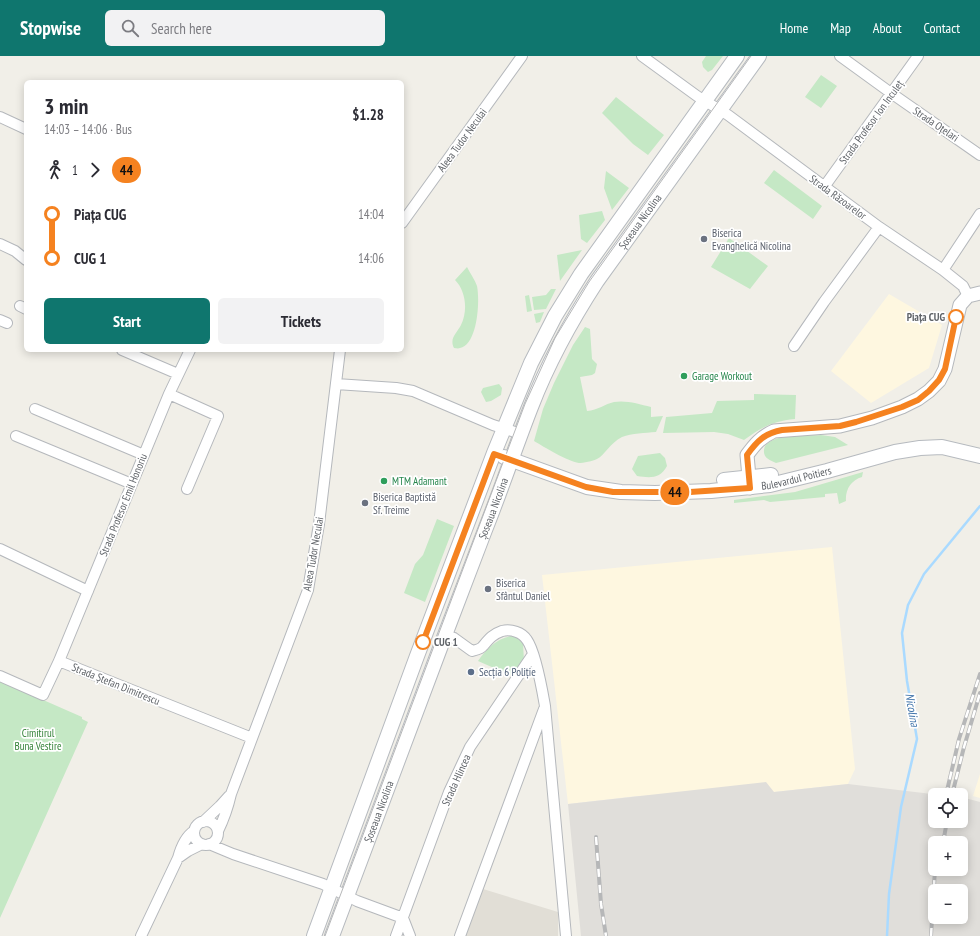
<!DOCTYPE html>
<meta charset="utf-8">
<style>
body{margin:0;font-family:"PT Sans Narrow",sans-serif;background:#f2f2f3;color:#2b2b33;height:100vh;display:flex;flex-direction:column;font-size:15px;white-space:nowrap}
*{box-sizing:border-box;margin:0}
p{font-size:13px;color:#7c7c81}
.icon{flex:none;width:22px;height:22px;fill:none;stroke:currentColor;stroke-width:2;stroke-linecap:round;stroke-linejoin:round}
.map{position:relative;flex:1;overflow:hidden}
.drawer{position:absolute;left:24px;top:24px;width:380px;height:272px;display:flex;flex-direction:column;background:#fff;border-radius:6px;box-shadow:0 2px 10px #0003}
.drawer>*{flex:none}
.badge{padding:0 8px;border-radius:13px;font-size:14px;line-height:26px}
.tools{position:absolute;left:928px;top:732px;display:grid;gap:8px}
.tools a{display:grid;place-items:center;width:40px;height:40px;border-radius:6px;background:#fff;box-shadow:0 2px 10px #0003;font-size:20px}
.map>.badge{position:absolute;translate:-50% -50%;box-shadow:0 0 0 2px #fff}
.legs{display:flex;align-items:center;gap:6px;height:44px;padding:0 20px;font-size:13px}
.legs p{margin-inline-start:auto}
.headline{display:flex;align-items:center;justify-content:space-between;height:68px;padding:0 20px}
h1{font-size:22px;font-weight:600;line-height:30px}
.primary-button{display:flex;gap:8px;margin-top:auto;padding:8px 20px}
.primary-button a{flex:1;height:46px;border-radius:6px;background:#0f766e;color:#fff;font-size:16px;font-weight:600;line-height:46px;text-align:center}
.primary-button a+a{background:#f2f2f3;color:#2b2b33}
ul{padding:0 20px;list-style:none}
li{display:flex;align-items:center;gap:14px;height:44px;font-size:15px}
li i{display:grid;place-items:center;width:6px;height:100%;margin:0 5px;background:currentColor}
li i::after{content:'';width:10px;height:10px;margin:-5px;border:3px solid;border-radius:50%;background:#fff}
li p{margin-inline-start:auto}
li:first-child i{background:linear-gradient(#0000 50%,currentColor 0)}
li:last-child i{background:linear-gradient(currentColor 50%,#0000 0)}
header{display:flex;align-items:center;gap:24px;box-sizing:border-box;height:56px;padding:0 20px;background:#0f766e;color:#fff}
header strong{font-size:19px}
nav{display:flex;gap:22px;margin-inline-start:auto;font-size:14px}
.search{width:280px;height:36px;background:#f2f2f3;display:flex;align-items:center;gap:10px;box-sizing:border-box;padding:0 14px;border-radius:6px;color:#7c7c81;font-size:15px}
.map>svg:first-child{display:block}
.commercial{fill:#fef7e0}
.industrial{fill:#e0deda;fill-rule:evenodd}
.education{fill:#e1ded6}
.green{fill:#c5e8c5}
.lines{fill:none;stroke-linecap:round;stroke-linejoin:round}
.stream{stroke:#aadaff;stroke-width:2.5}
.minor-casing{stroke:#b5b8bc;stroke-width:12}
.tertiary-casing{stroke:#b5b8bc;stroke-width:15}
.secondary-casing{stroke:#b6babf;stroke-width:16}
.minor{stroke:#fff;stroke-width:10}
.tertiary{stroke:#fff;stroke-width:13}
.secondary{stroke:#fff;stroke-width:14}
.tram{stroke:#b6b7b8;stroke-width:1}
.rail-casing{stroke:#b6b7b8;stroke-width:4}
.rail{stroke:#fff;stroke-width:2.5;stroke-dasharray:8;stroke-linecap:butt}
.line-1-casing{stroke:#fff;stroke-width:9}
.line-1{stroke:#f58220;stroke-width:6}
.worship-dot{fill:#6b7280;stroke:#fff;stroke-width:1.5}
.stop-1-dot{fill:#fff;stroke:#f58220;stroke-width:2}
.leisure-dot{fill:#2e9e5b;stroke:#fff;stroke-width:1.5}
.service-dot{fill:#5c6f8a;stroke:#fff;stroke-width:1.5}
.labels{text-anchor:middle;stroke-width:3.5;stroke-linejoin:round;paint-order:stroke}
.street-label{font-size:11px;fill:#5f6368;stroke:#fff}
.worship-label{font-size:11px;fill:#5b616d;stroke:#fff;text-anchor:start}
.stop-label{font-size:11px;font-weight:bold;fill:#5f6368;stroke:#fff;text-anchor:end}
.leisure-label{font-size:11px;fill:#27864d;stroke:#fff;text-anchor:start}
.service-label{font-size:11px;fill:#4e5e75;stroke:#fff;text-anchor:start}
.park-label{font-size:11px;fill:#348238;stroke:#fff}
.water-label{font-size:12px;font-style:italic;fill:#4174aa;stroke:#fff}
</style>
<header>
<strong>Stopwise</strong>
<div class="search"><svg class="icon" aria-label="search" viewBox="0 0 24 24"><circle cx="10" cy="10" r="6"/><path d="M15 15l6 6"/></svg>Search here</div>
<nav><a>Home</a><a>Map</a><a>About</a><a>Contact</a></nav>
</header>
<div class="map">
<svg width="980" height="880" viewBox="0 0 980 880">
<rect width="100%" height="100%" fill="#f1efe8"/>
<path class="commercial" d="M889 238 942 269 929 312 871 347 831 315Z
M832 491 855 713 848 728 774 736 637 740 568 748 542 519Z
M980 718V742L973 740Z"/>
<path class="industrial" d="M766 726 774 736 848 728 940 739H935V765H961V741L980 746V880H581L568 748ZM935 787H961V813H935ZM935 835H961V861H935Z"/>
<path class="education" d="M483 833 558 856V880H465Z"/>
<path class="green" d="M706 0H723L712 14 708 16 703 11 702 6Z
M821 19 837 30 821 52 805 41Z
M616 41 664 79 648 99 633 88 602 57Z
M774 114 822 150 813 163 764 127Z
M606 115 629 132 612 154 604 132Z
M602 155 605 164 587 187 581 183 579 159Z
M729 182 768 210 750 233 711 211Z
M582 194 560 225 557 199Z
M467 211C470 217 475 224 477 230 480 244 478 288 460 292 458 293 456 292 454 292 449 282 457 277 461 269 468 255 466 235 455 224Z
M551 233H556L546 253 534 254 532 241 546 239Z
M529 239 532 255 527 256 525 240Z
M544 256 540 266 536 267 534 258Z
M585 271 590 273 592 303 597 308 595 317 592 319 580 321 587 355C598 354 605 348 614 346 626 344 639 348 651 351V361L663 360 656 376C645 377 632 377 622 381 610 387 605 399 597 403 593 405 583 407 579 407 567 405 544 391 534 385L543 353 554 327 573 289Z
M499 328 502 332 501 339 491 345 486 346 481 336 483 332Z
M754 338 796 339 795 363C773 365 762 371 744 384L728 378 714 376 663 377 666 361 712 357 717 345 754 344Z
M821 379 835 381 848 389 776 407C770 404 763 402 764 394 765 377 808 380 821 379Z
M660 397 665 402 667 410C660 423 650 422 637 420L632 413 638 400Z
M863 416 862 421C851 424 845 434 846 445L839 448 837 437 825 438V441L770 446 764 444 734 447V444L795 436Z
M437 463 454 470 425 546 404 537 415 508 423 499Z
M511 580 518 582 523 587 524 605 512 620 478 605C486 593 496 583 511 580Z
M0 625 82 661V663L88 666 0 862Z"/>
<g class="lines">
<path class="stream" d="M887 880 889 838 901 751 917 683 907 625 902 577 908 549 924 518 980 450"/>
<g class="minor-casing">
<path id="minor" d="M642 0 697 40 728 59 879 171 943 214 963 230 968 240
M840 0 891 37 980 99
M0 61 26 73
M824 131 918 0
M402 167 522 0
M0 188 15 195 26 204
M943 214 980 158
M20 250 26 253
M0 264 7 267
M794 290 824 246 879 171
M122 294 178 318
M336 328 396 332 413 335 493 369 521 378
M169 338 218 360 187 433
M35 353 144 399
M16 380 132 428
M0 493 88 535
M445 579 454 582 472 595C476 594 481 593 483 590 489 583 493 578 502 575 511 573 522 576 527 584 536 597 542 633 545 650L566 880
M59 605 252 682
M0 620 43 639 59 605 169 338 190 294
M194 777a12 12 0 1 1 24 0a12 12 0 1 1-24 0Z
M203 766 220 750 229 740
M218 775C224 763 228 751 231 738L308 534 319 468 340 294
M209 788 233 798 323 828 357 845 403 862 410 880
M178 802 188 795 202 788
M141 880 178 802C181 791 185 781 194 775
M396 880 449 736 470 691 533 598
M460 880 544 653"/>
</g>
<g class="tertiary-casing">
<path id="tertiary" d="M750 432 747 399C755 388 761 381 774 375L840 370 872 362 902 351 918 343 929 335 939 325 945 313 960 249 968 240 980 237"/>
</g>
<g class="secondary-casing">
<g id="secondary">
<path id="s1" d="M504 401 587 431 621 436 655 437 711 435 770 429 827 415 895 396 920 392 942 391 980 400"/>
<path d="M724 424 771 419"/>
<path d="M314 880 417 600 494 397 531 307 555 260 581 218 737 0"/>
<path id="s2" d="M332 880C383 745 433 609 485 474 501 434 515 392 531 351 548 307 571 265 597 225L759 0"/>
</g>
</g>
<use href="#minor" class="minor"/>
<use href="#tertiary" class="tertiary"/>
<use href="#secondary" class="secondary"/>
<path class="tram" d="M325 880 525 348 555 282 589 226 751 0"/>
<g class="rail-casing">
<path id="rail" d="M946 739 959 683 980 618
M952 739 964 691 980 637
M596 781 601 848 606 880
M943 787 947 765
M931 880 935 813"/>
</g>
<use href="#rail" class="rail"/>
</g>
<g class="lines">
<g class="line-1-casing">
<path id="line-1" d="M423 586 494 398 586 431 613 436H690L750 432 747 399C757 385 765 377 782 374L840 370 856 366 902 351 918 344 929 335 939 324 945 313 956 261"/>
</g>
<use href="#line-1" class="line-1"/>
</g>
<g class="worship-dot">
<circle cx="704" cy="183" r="4"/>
<circle cx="365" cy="447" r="4"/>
<circle cx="488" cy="533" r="4"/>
</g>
<g class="stop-1-dot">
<circle cx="956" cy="261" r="7"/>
<circle cx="423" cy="586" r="7"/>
</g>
<g class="leisure-dot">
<circle cx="684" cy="320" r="4"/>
<circle cx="384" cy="425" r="4"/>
</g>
<circle class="service-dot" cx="471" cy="616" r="4"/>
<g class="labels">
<g class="street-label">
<text transform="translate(871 66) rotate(-54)" y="4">Strada Profesor Ion Inculeț</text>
<text transform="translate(936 68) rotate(34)" y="4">Strada Oțelari</text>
<text transform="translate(462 84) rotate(-54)" y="4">Aleea Tudor Neculai</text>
<text transform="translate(838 141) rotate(36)" y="4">Strada Răzoarelor</text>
<text dy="4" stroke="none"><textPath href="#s2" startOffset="781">Șoseaua Nicolina</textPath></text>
<text dy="4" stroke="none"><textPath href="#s1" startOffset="299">Bulevardul Poitiers</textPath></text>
<text transform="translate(123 449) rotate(-68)" y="4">Strada Profesor Emil Honoriu</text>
<text dy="4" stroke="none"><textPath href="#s2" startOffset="457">Șoseaua Nicolina</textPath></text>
<text transform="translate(313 498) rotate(-80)" y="4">Aleea Tudor Neculai</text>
<text transform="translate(116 628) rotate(22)" y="4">Strada Ștefan Dimitrescu</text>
<text transform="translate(456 724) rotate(-66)" y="4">Strada Hlincea</text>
<text dy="4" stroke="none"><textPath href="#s2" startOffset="133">Șoseaua Nicolina</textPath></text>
</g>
<g class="worship-label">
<text x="712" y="181">Biserica<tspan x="712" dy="13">Evanghelică Nicolina</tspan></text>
<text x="373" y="445">Biserica Baptistă<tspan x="373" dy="13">Sf. Treime</tspan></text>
<text x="496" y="531">Biserica<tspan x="496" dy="13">Sfântul Daniel</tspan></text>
</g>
<g class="stop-label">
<text x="945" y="265">Piața CUG</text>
<text x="434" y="590" text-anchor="start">CUG 1</text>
</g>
<g class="leisure-label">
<text x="692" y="324">Garage Workout</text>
<text x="392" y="429">MTM Adamant</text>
</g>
<g class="service-label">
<text x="479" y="620">Secția 6 Poliție</text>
</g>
<g class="park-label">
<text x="38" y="681">Cimitirul<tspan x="38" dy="13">Buna Vestire</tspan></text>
</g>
<g class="water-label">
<text transform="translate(912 654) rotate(80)" y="4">Nicolina</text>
</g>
</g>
</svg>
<div class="tools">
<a><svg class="icon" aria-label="locate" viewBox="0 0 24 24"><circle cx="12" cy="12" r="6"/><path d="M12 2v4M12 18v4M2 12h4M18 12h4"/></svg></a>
<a>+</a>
<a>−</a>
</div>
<b class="badge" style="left:675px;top:436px;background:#f58220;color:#111">44</b>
<section class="drawer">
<div class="headline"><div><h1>3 min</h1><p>14:03 – 14:06 · Bus</p></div><b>$1.28</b></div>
<div class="legs"><svg class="icon" aria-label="walk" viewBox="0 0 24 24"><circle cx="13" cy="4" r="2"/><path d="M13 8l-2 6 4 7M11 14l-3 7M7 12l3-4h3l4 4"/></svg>1<svg class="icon" aria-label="forward" viewBox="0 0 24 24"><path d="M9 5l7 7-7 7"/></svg><b class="badge" style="background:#f58220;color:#111">44</b></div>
<ul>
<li><i style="color:#f58220"></i><b>Piața CUG</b><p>14:04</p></li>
<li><i style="color:#f58220"></i><b>CUG 1</b><p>14:06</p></li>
</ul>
<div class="primary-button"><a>Start</a><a>Tickets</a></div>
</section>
</div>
